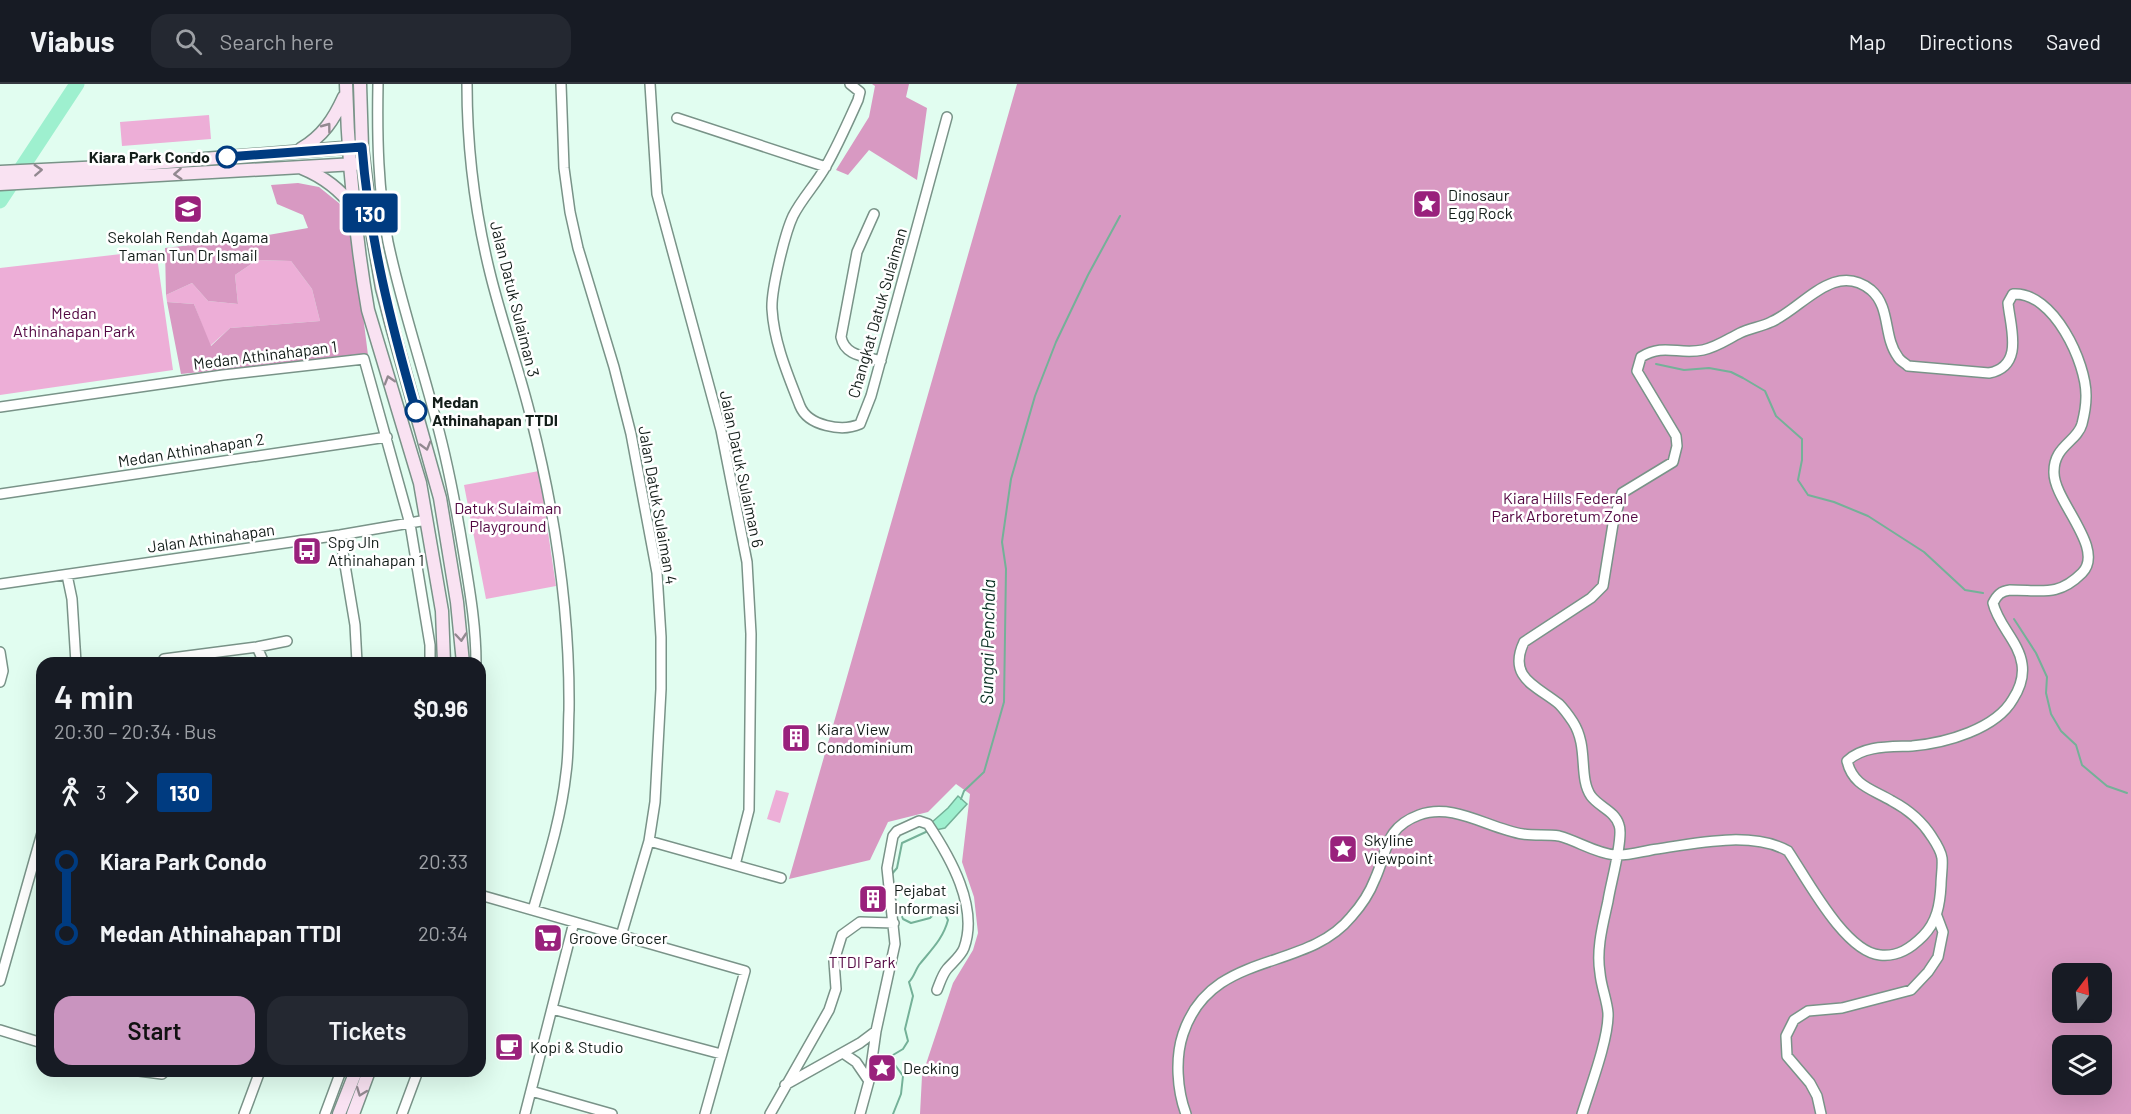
<!DOCTYPE html>
<meta charset="utf-8">
<style>
body{margin:0;font-family:Barlow,sans-serif;background:#242831;color:#f1f3f6;height:100vh;display:flex;flex-direction:column;font-size:22px;white-space:nowrap}
*{box-sizing:border-box;margin:0}
p{font-size:20px;color:#9ea1a6}
.icon{flex:none;width:33px;height:33px;fill:none;stroke:currentColor;stroke-width:2;stroke-linecap:round;stroke-linejoin:round}
.map{position:relative;flex:1;overflow:hidden}
.sheet{position:absolute;left:36px;top:573px;width:450px;height:420px;display:flex;flex-direction:column;background:#171b24;border-radius:18px;box-shadow:0 6px 24px #0002}
.sheet>*{flex:none}
.badge{padding:0 12px;border-radius:4px;font-size:21px;line-height:39px}
.needle{width:39px;rotate:16deg}
.tools{position:absolute;left:2052px;top:879px;display:grid;gap:12px}
.tools a{display:grid;place-items:center;width:60px;height:60px;border-radius:12px;background:#171b24;box-shadow:0 6px 24px #0002;font-size:30px}
.map>.badge{position:absolute;translate:-50% -50%;box-shadow:0 0 0 3px #fff}
.legs{display:flex;align-items:center;gap:9px;height:66px;padding:0 18px;font-size:20px}
.legs p{margin-inline-start:auto}
.summary{display:flex;align-items:center;justify-content:space-between;height:102px;padding:0 18px}
h1{font-size:33px;font-weight:600;line-height:45px}
.primary-button{display:flex;gap:12px;margin-top:auto;padding:12px 18px}
.primary-button a{flex:1;height:69px;border-radius:18px;background:#c994bf;color:#111;font-size:24px;font-weight:600;line-height:69px;text-align:center}
.primary-button a+a{background:#242831;color:#f1f3f6}
ul{padding:0 18px;list-style:none}
li{display:flex;align-items:center;gap:21px;height:72px;font-size:22px}
li i{display:grid;place-items:center;width:9px;height:100%;margin:0 8px;background:currentColor}
li i::after{content:'';width:15px;height:15px;margin:-8px;border:4px solid;border-radius:50%;background:#171b24}
li p{margin-inline-start:auto}
li:first-child i{background:linear-gradient(#0000 50%,currentColor 0)}
li:last-child i{background:linear-gradient(currentColor 50%,#0000 0)}
header{display:flex;align-items:center;gap:36px;box-sizing:border-box;height:84px;padding:0 30px;background:#171b24;border-bottom:2px solid #363941}
header strong{font-size:28px}
nav{display:flex;gap:33px;margin-inline-start:auto;font-size:21px}
.search{width:420px;height:54px;background:#242831;display:flex;align-items:center;gap:15px;box-sizing:border-box;padding:0 21px;border-radius:18px;color:#9ea1a6;font-size:22px}
.map>svg:first-child{display:block}
.green{fill:#edaed7}
.forest{fill:#d899c2;fill-rule:evenodd}
.water{fill:#9ef0cf;stroke:#74b198;stroke-width:1.5}
.lines{fill:none;stroke-linecap:round;stroke-linejoin:round}
.stream{stroke:#74b198;stroke-width:2}
.river{stroke:#9ef0cf;stroke-width:15}
.street-casing{stroke:#799388;stroke-width:12}
.secondary-casing{stroke:#799388;stroke-width:15}
.street{stroke:#fff;stroke-width:9}
.secondary{stroke:#f9e2f2;stroke-width:12}
.oneway{stroke:#928990}
.line-1-casing{stroke:#fff;stroke-width:14}
.line-1{stroke:#003b80;stroke-width:9}
.stop-1-dot{fill:#fff;stroke:#003b80;stroke-width:3}
.labels{text-anchor:middle;stroke-width:5;stroke-linejoin:round;paint-order:stroke}
.stop-label{font-size:16px;font-weight:bold;fill:#131d19;stroke:#fff;text-anchor:end}
.poi-label{font-size:16px;fill:#131d19;stroke:#fff;text-anchor:start}
.street-label{font-size:16px;fill:#131d19;stroke:#fff}
.park-label{font-size:16px;fill:#530742;stroke:#fff}
.water-label{font-size:18px;font-style:italic;fill:#0a3124;stroke:#fff}
</style>
<header>
<strong>Viabus</strong>
<div class="search"><svg class="icon" aria-label="search" viewBox="0 0 24 24"><circle cx="10" cy="10" r="6"/><path d="M15 15l6 6"/></svg>Search here</div>
<nav><a>Map</a><a>Directions</a><a>Saved</a></nav>
</header>
<div class="map">
<svg width="2131" height="1030" viewBox="0 0 2131 1030">
<rect width="100%" height="100%" fill="#e1fdf0"/>
<path class="green" d="M209 31 211 55 122 62 120 38Z
M156 166 173 286 0 311V184Z
M257 176 291 177 312 205 320 237 230 244 210 262 194 220 167 218 166 211 192 199 208 217 238 220 235 191Z
M539 387 556 502 486 515 464 401Z
M776 706 789 709 780 739 767 735Z"/>
<path class="forest" d="M872 0H909L906 13 927 24 917 96 869 66 848 91 836 86 869 33 875 2Z
M1017 0H2131V1030H920L922 992 953 899 973 866 978 849 974 813 962 778 970 710 956 700 928 728 888 738 870 776 789 795ZM2062 890H2102V928H2062ZM2062 962H2102V1000H2062Z
M298 99 319 103 350 128 368 271 181 290 167 218 194 220 211 262 230 244 320 237 312 205 291 177 257 176 235 191 238 220 208 217 192 199 166 211 165 164 251 154 308 144 303 131 277 120 271 101Z"/>
<path class="water" d="M958 712 967 720 945 744 936 746 931 739 948 724Z"/>
<g class="lines">
<path class="stream" d="M1656 280 1684 286 1709 284 1731 288 1743 294 1765 307 1776 332 1802 355V376L1798 396 1808 411 1834 418 1868 432 1924 468 1965 506 1983 509
M2014 535 2036 569 2047 593 2046 609 2051 630 2061 647 2076 661 2082 681 2107 702 2127 709
M961 715 964 707 984 688 1004 618 1006 485 1002 458 1011 395 1035 312 1056 258 1088 191 1120 132
M891 791 897 784 902 759 928 747
M893 1030 901 1010 903 992 893 978V971L903 965 908 957 905 945 913 912 909 898C914 893 915 887 919 881 931 866 943 855 948 836L945 830 940 828 934 830 930 834 911 839 903 835 894 812"/>
<path class="river" d="M0 117 77 0"/>
<g class="street-casing">
<path id="street" d="M378 0C377 53 378 106 388 158 400 215 418 269 433 325 447 373 456 422 464 471 470 508 476 542 476 579
M467 0C467 63 475 128 490 189 502 238 519 285 531 334 555 429 570 527 569 626 568 647 569 669 566 689 561 736 546 781 533 826
M561 0 564 84 570 128 578 164 614 283 631 350 657 489 661 553V605L655 718 649 757 621 852
M650 0 657 110 721 346 747 478 751 550 749 726 735 781
M850 0 860 8 858 16C848 38 838 61 826 82 817 99 802 114 793 132 785 149 771 206 772 225 774 259 788 291 800 322 808 342 842 348 860 340L871 312 947 33
M677 34 826 83
M874 130 857 168 841 253C845 272 864 272 881 277
M0 323 223 291 364 275 410 440 430 561V579
M0 410 387 353
M340 451 355 541 357 579
M67 491 72 515 76 579
M0 500 340 451 427 436
M257 563 264 579
M0 568 3 587 0 598
M164 575 257 563 287 557
M649 757 781 794
M480 811 745 887 705 1030
M0 897 42 749
M552 925 721 970
M0 946 42 959
M843 969 856 978 869 997
M139 987 162 990 165 987
M785 1001 860 959 876 947
M531 1007 612 1030
M244 1030 260 987
M325 1030 341 987
M402 1030 418 987
M525 1030 574 838
M770 1030 829 926 836 905 834 877 842 851 860 838 894 839
M860 1030 869 997 876 947 895 860 887 784 893 752 897 747 919 737 928 740C950 773 979 823 964 864 961 872 952 879 947 885 942 891 940 899 937 906
M1186 1030C1177 1006 1175 974 1183 950 1211 865 1305 889 1351 833 1360 823 1370 808 1375 795 1388 767 1384 744 1419 731 1454 718 1489 745 1523 750 1535 752 1547 750 1559 752 1578 757 1595 769 1615 771 1626 772 1640 768 1651 766 1692 760 1751 746 1788 767 1807 795 1845 868 1880 871 1898 873 1911 864 1923 852 1937 838 1940 820 1941 801 1941 793 1943 782 1942 774 1941 767 1936 759 1932 753 1922 737 1909 726 1892 717 1872 705 1853 702 1847 677 1864 661 1891 663 1912 662 1946 659 1996 645 2013 615 2020 604 2024 593 2022 580 2019 558 1998 541 1993 519 1997 511 2001 507 2010 506 2042 506 2058 513 2082 489 2106 465 2054 417 2054 389 2053 362 2077 358 2082 340 2084 332 2086 321 2086 313 2087 279 2053 207 2013 210L2008 219C2010 242 2025 282 1989 289L1908 282C1905 279 1900 277 1898 273 1883 253 1891 223 1871 206 1834 176 1802 225 1771 238 1761 243 1750 244 1740 249 1728 255 1717 263 1703 266 1678 271 1664 259 1641 273L1637 287 1676 352 1677 362 1673 378 1622 409 1613 440 1603 502 1591 514 1524 558C1507 594 1537 602 1559 620 1564 625 1569 632 1573 638 1589 663 1578 693 1591 712 1599 723 1615 727 1619 741 1624 753 1610 802 1608 817 1603 840 1596 865 1600 889 1601 902 1607 916 1608 929 1609 954 1590 1004 1582 1030
M1821 1030 1817 1012 1810 999 1787 972 1786 952 1794 936 1808 927 1842 924 1911 906 1928 888 1938 873 1943 848 1937 832"/>
</g>
<g class="secondary-casing">
<path id="secondary" d="M346 0C348 76 355 151 368 226L420 399 442 527 444 579
M360 0 362 63 372 147 382 204 393 246 440 414 457 518 463 579
M301 65C323 52 334 35 344 13
M302 84C324 93 340 105 354 124
M0 88 103 83 355 63
M0 100 355 80
M339 1030 356 987
M353 1030 369 987"/>
</g>
<use href="#street" class="street"/>
<use href="#secondary" class="secondary"/>
</g>
<defs><path id="oneway-chevron" d="M-2-3.5L2.5 0L-2 3.5" fill="none" stroke-width="1.6" stroke-linecap="round" stroke-linejoin="round" transform="scale(1.5)"/></defs>
<g class="oneway">
<use href="#oneway-chevron" transform="translate(327 43) rotate(-53)"/>
<use href="#oneway-chevron" transform="translate(38 86) rotate(-3)"/>
<use href="#oneway-chevron" transform="translate(178 90) rotate(176)"/>
<use href="#oneway-chevron" transform="translate(389 296) rotate(-107)"/>
<use href="#oneway-chevron" transform="translate(426 362) rotate(74)"/>
<use href="#oneway-chevron" transform="translate(461 553) rotate(85)"/>
<use href="#oneway-chevron" transform="translate(361 1008) rotate(111)"/>
</g>
<g class="lines">
<g class="line-1-casing">
<path id="line-1" d="M227 73 362 63C369 153 391 240 416 327"/>
</g>
<use href="#line-1" class="line-1"/>
</g>
<defs>
<g id="sight-square" transform="scale(1.5)"><rect x="-9" y="-9" width="18" height="18" rx="4" fill="#99217c" stroke="#fff"/><path d="M0-6L1.8-2.2L6-1.7L2.9 1.2L3.7 5.4L0 3.3L-3.7 5.4L-2.9 1.2L-6-1.7L-1.8-2.2Z" fill="#fff"/></g>
<g id="school-square" transform="scale(1.5)"><rect x="-9" y="-9" width="18" height="18" rx="4" fill="#99217c" stroke="#fff"/><path d="M0-5L7-2L0 1L-7-2ZM-4 1L0 2.5L4 1V4Q0 6-4 4Z" fill="#fff"/></g>
<g id="bus-square" transform="scale(1.5)"><rect x="-9" y="-9" width="18" height="18" rx="4" fill="#99217c" stroke="#fff"/><path d="M-5-6H5V4H4V6H2V4H-2V6H-4V4H-5ZM-3.5-4V0h7V-4ZM-3.5 1.2v1.5H-2V1.2ZM2 1.2v1.5H3.5V1.2Z" fill="#fff"/></g>
<g id="building-square" transform="scale(1.5)"><rect x="-9" y="-9" width="18" height="18" rx="4" fill="#99217c" stroke="#fff"/><path d="M-4-6H4V6H1V3H-1V6H-4ZM-2.5-4.3h1.7v1.8h-1.7ZM.8-4.3h1.7v1.8H.8ZM-2.5-1h1.7V.8h-1.7ZM.8-1h1.7V.8H.8Z" fill="#fff"/></g>
<g id="supermarket-square" transform="scale(1.5)"><rect x="-9" y="-9" width="18" height="18" rx="4" fill="#99217c" stroke="#fff"/><path d="M-6-5.5h2.5l.6 2H6L4.5 2H-2.5L-4.4-4H-6ZM-1.5 3.2a1.3 1.3 0 1 0 .1 0ZM3 3.2a1.3 1.3 0 1 0 .1 0Z" fill="#fff"/></g>
<g id="cafe-square" transform="scale(1.5)"><rect x="-9" y="-9" width="18" height="18" rx="4" fill="#99217c" stroke="#fff"/><path d="M-5.5-4.5H6V0H3Q3 3.5 0 3.5H-2.5Q-5.5 3.5-5.5 0ZM3-3.2v2h1.7v-2ZM-6 4.5H4V6H-6Z" fill="#fff"/></g>
</defs>
<g fill-rule="evenodd">
<use href="#sight-square" x="1427" y="120"/>
<use href="#school-square" x="188" y="125"/>
<use href="#bus-square" x="307" y="467"/>
<use href="#building-square" x="796" y="654"/>
<use href="#sight-square" x="1343" y="765"/>
<use href="#building-square" x="873" y="815"/>
<use href="#supermarket-square" x="548" y="854"/>
<use href="#cafe-square" x="509" y="963"/>
<use href="#sight-square" x="882" y="984"/>
</g>
<g class="stop-1-dot">
<circle cx="227" cy="73" r="10"/>
<circle cx="416" cy="327" r="10"/>
</g>
<g class="labels">
<g class="stop-label">
<text x="210" y="79">Kiara Park Condo</text>
<text x="432" y="324" text-anchor="start">Medan<tspan x="432" dy="18">Athinahapan TTDI</tspan></text>
</g>
<g class="poi-label">
<text x="1448" y="117">Dinosaur<tspan x="1448" dy="18">Egg Rock</tspan></text>
<text x="188" y="159" text-anchor="middle">Sekolah Rendah Agama<tspan x="188" dy="18">Taman Tun Dr Ismail</tspan></text>
<text x="328" y="464">Spg Jln<tspan x="328" dy="18">Athinahapan 1</tspan></text>
<text x="817" y="651">Kiara View<tspan x="817" dy="18">Condominium</tspan></text>
<text x="1364" y="762">Skyline<tspan x="1364" dy="18">Viewpoint</tspan></text>
<text x="894" y="812">Pejabat<tspan x="894" dy="18">Informasi</tspan></text>
<text x="569" y="860">Groove Grocer</text>
<text x="530" y="969">Kopi &amp; Studio</text>
<text x="903" y="990">Decking</text>
</g>
<g class="street-label">
<text transform="translate(515 215) rotate(76)" y="6">Jalan Datuk Sulaiman 3</text>
<text transform="translate(877 229) rotate(-74)" y="6">Changkat Datuk Sulaiman</text>
<text transform="translate(265 271) rotate(-7)" y="6">Medan Athinahapan 1</text>
<text transform="translate(191 366) rotate(-9)" y="6">Medan Athinahapan 2</text>
<text transform="translate(742 385) rotate(78)" y="6">Jalan Datuk Sulaiman 6</text>
<text transform="translate(658 421) rotate(80)" y="6">Jalan Datuk Sulaiman 4</text>
<text transform="translate(211 454) rotate(-8)" y="6">Jalan Athinahapan</text>
</g>
<g class="park-label">
<text x="74" y="235">Medan<tspan x="74" dy="18">Athinahapan Park</tspan></text>
<text x="1565" y="420">Kiara Hills Federal<tspan x="1565" dy="18">Park Arboretum Zone</tspan></text>
<text x="508" y="430">Datuk Sulaiman<tspan x="508" dy="18">Playground</tspan></text>
<text x="862" y="884">TTDI Park</text>
</g>
<g class="water-label">
<text transform="translate(988 558) rotate(-89)" y="6">Sungai Penchala</text>
</g>
</g>
</svg>
<div class="tools">
<a><svg class="needle" viewBox="-14 -14 28 28"><path d="M0-13l5 13h-10z" fill="#e53935"/><path d="M0 13l5-13h-10z" fill="#9ea1a6"/></svg></a>
<a><svg class="icon" aria-label="layers" viewBox="0 0 24 24"><path d="M12 4l9 5-9 5-9-5zM3 14l9 5 9-5"/></svg></a>
</div>
<b class="badge" style="left:370px;top:129px;background:#003b80;color:#fff">130</b>
<section class="sheet">
<div class="summary"><div><h1>4 min</h1><p>20:30 – 20:34 · Bus</p></div><b>$0.96</b></div>
<div class="legs"><svg class="icon" aria-label="walk" viewBox="0 0 24 24"><circle cx="13" cy="4" r="2"/><path d="M13 8l-2 6 4 7M11 14l-3 7M7 12l3-4h3l4 4"/></svg>3<svg class="icon" aria-label="forward" viewBox="0 0 24 24"><path d="M9 5l7 7-7 7"/></svg><b class="badge" style="background:#003b80;color:#fff">130</b></div>
<ul>
<li><i style="color:#003b80"></i><b>Kiara Park Condo</b><p>20:33</p></li>
<li><i style="color:#003b80"></i><b>Medan Athinahapan TTDI</b><p>20:34</p></li>
</ul>
<div class="primary-button"><a>Start</a><a>Tickets</a></div>
</section>
</div>
